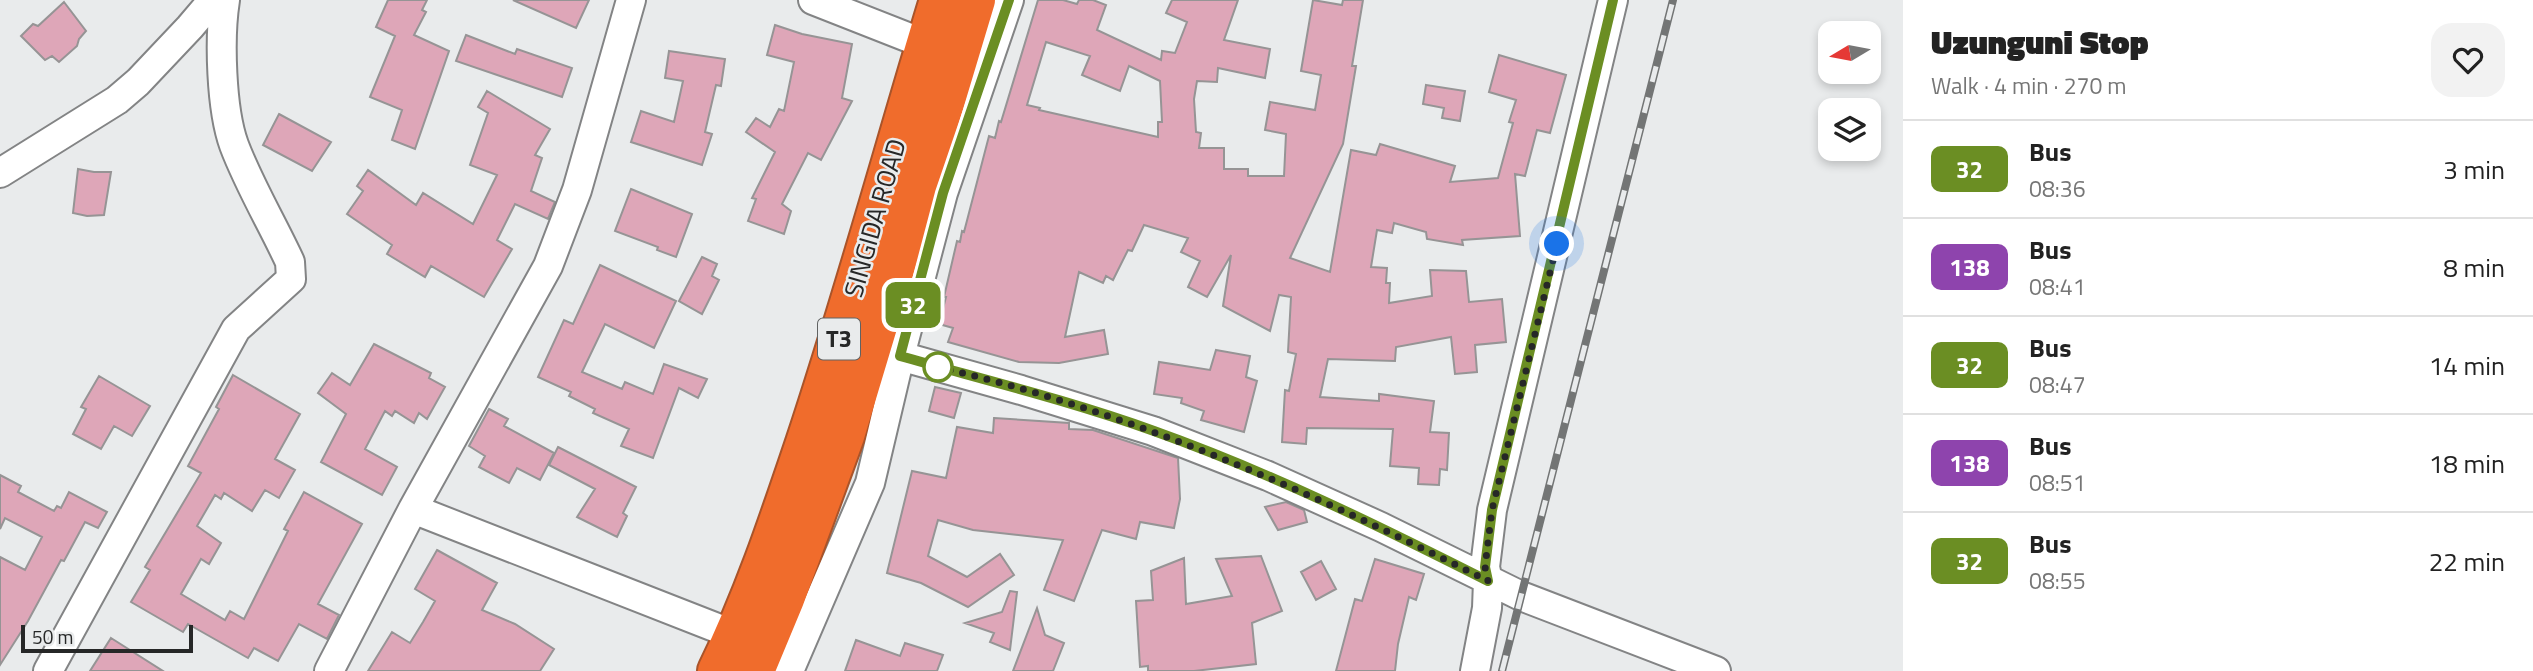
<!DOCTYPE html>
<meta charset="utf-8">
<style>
body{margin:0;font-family:"Titillium Web",sans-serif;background:#f2f2f2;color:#222;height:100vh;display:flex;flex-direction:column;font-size:26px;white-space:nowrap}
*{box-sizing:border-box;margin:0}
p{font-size:23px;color:#767676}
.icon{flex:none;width:38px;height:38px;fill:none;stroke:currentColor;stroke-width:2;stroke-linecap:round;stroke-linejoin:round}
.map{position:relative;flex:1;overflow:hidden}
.details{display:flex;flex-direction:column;background:#fff;width:630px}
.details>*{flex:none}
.badge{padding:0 14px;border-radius:10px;font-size:24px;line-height:46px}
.needle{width:46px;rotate:260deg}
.fabs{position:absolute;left:1818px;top:21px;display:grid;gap:14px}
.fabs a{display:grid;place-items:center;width:63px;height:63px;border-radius:14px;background:#fff;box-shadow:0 4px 10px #0003;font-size:35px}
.scale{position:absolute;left:21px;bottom:18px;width:172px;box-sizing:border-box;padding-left:7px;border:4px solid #262727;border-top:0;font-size:19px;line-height:24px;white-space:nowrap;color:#262727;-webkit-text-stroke:5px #e9ebec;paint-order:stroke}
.you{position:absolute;width:35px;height:35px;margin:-18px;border:5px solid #fff;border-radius:50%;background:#1a73e8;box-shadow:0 0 0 10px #1a73e833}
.map>.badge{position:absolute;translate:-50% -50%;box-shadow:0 0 0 4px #fff}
.round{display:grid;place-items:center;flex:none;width:74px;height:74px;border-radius:21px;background:#f2f2f2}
.overview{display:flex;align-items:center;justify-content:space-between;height:119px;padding:0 28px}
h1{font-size:33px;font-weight:800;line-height:52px}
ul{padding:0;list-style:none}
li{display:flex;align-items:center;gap:21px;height:98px;padding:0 28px;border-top:2px solid #e0e0e0}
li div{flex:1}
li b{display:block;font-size:26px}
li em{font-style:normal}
li .badge{min-width:77px;font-weight:700;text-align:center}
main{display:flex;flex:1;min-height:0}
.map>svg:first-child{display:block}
.building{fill:#dea6b8;stroke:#969495;stroke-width:2;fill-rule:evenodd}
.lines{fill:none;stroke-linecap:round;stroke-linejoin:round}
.minor-casing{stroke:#838485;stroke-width:32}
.highway-casing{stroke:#a9542a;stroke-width:42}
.minor{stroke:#fff;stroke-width:28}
.highway{stroke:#f06c2c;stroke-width:38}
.rail-casing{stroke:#737575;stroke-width:8}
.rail{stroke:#e9ebec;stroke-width:5;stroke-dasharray:16;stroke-linecap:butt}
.line-casing{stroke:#fff;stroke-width:16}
.line{stroke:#6b8e23;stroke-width:10}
.walk{stroke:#262727;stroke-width:7;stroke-dasharray:0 12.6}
.stop-dot{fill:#fff;stroke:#6b8e23;stroke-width:3.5}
.labels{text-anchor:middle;stroke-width:5;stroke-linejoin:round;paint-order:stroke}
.shield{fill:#e9ebec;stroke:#606262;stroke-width:2}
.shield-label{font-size:24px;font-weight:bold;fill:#262727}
.street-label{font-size:26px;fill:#262727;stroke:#e9ebec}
</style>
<main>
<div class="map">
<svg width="1903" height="671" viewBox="0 0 1903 671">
<rect width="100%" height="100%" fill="#e9ebec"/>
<path class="building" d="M388 0H427L422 10 426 12 414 35 449 51 415 149 392 140 402 110 370 97 395 36 376 27Z
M513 0H589L576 28Z
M1038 0H1063L1077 4 1079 0H1093L1106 5 1097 30 1161 60 1162 51 1175 53 1187 22 1166 13 1172 0H1238L1224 40 1270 49 1265 78 1218 68 1217 82 1197 81 1194 99 1196 132 1201 133 1199 148H1224V169H1248V176H1284L1286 134 1265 130 1270 102 1315 110 1321 75 1301 71 1313 0 1342 5 1343 0H1363L1352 66H1356L1343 144 1290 258 1330 272 1351 150 1376 155 1380 144 1455 166 1450 182 1498 178 1513 123 1509 122 1516 100 1489 92 1499 55 1566 75 1550 133 1537 130 1525 176 1515 174 1520 236 1462 240 1463 245 1427 239 1426 232 1394 223 1392 233 1377 230 1371 267 1387 268 1386 283H1390L1389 303 1432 296 1430 270 1466 271 1469 302 1502 299 1506 342 1475 345 1477 372 1455 374 1451 337 1396 347 1395 361 1328 359 1320 397 1379 401V394L1434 401 1430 432 1449 433 1447 470 1440 469 1439 485 1418 484 1419 468 1390 466 1393 429 1307 428 1306 444 1282 442 1285 390 1289 391 1296 354 1288 352 1291 297 1279 295 1270 331 1223 306 1231 255 1207 297 1188 287 1200 261 1181 252 1188 238 1144 225 1132 251 1128 250 1113 280 1106 276 1103 283 1079 272 1065 337 1104 330 1108 354 1059 363 1019 362 948 342 953 328 939 324 946 297H944L957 241 960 242 962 231 964 232 989 136 995 138 999 121 1001 122ZM1046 42 1090 56 1082 75 1120 91 1129 66 1160 81 1162 122H1158V137L1039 110 1040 108 1027 105Z
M64 2 86 31 79 39 77 46 59 62 52 56 45 60 21 36 33 24 38 26Z
M775 25 802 34 852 44 842 98 852 101 821 160 808 153 782 204 791 211 784 234 748 221 756 199 752 198 775 152 746 132 756 118 770 127 779 109 784 111 794 62 767 55Z
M466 35 515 54 517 49 572 68 562 97 456 61Z
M669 51 725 59 721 86 716 85 705 132 712 134 702 165 631 142 641 111 674 122 683 81 665 78Z
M1426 85 1465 91 1460 121 1442 118 1444 108 1423 104Z
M487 91 550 129 535 155 542 158 531 191 555 202 548 219 515 204 497 240 512 249 484 297 431 266 425 277 387 254 392 245 347 214 363 191 357 186 368 170 416 205 423 193 473 224 497 175 470 165 488 113 478 107Z
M279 114 331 142 312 171 263 145Z
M78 169 94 172H111L104 215 87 216 73 213Z
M631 189 692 214 676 257 657 250 658 247 615 231Z
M702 257 717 264 712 276 719 280 702 314 679 301Z
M600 265 676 301 654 348 605 324 582 372 622 389 625 382 653 394 664 364 707 379 698 398 679 388 653 458 621 446 629 429 593 413 595 409 569 396 571 392 538 377 564 320 573 324Z
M374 344 431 373 429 378 445 387 427 419 419 413 414 423 395 411 392 416 385 411 365 449 397 467 382 495 321 462 346 414 318 393 332 373 350 385Z
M1216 350 1250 356 1246 377 1257 381 1244 432 1201 420 1204 411 1181 403 1182 398 1154 394 1159 362 1210 370Z
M233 375 300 414 275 459 295 470 279 498 265 490 252 511 224 493 221 499 215 495 197 526 221 543 209 564 201 559 181 594 225 620 230 611 244 619 288 531 284 529 304 492 362 524 318 604 339 615 327 639 299 624 278 661 254 648 248 658 188 624 183 632 131 602 150 570 145 567 201 473 188 466 219 409 216 407Z
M99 376 150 406 132 436 114 426 101 449 73 434 86 409 81 407Z
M935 387 961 393 954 418 929 411Z
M489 409 508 419 504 426 554 453 540 480 517 468 509 483 479 467 485 456 469 446Z
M994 418 1069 423V429L1093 430 1178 458 1180 499 1174 528 1140 522 1136 539 1102 530 1074 601 1044 590 1063 540 973 530 938 520 928 556 967 577 1000 554 1014 575 968 607 921 583 887 573 912 471 946 478 957 427 993 433Z
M558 447 636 487 623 513 627 516 617 537 577 517 595 489 549 465Z
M0 475 21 486 18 492 54 511 57 506 61 508 69 492 107 512 98 528 85 522 64 561 61 560 28 621 0 665V557L25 570 42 537 5 518 0 529Z
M1286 502 1304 510 1307 522 1278 530 1265 507Z
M437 550 497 583 482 610 515 624 554 649 540 671H368L392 632 410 643 423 622 435 601 415 589Z
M1261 556 1282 611 1252 623 1256 664 1194 671H1148V666L1140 667 1136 601 1153 600 1151 571 1184 558 1186 604 1232 596 1216 559Z
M1375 559 1424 574 1416 600 1409 597 1398 644 1395 671H1336L1355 599 1362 601Z
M1321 561 1336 589 1316 600 1301 572Z
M1010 591 1017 592 1010 650 990 642 994 633 965 623 1002 612Z
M1037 608 1045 635 1064 643 1053 671H1013Z
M111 638 163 671H90Z
M856 640 900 656 905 643 943 655 937 671H845Z"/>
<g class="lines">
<g class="minor-casing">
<path id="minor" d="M813 0 925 44
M0 173 117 100 138 82 190 27 213 0
M900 356 1021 390 1153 431 1268 476 1381 527 1521 596 1716 671
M413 509 735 635
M48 671 236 329 291 279 290 262C272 223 249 185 234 145 221 109 219 38 225 0
M329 671 413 509 548 266 577 190 631 0
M789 671 870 483 900 356 943 193 1009 0
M1475 671 1487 608 1488 581 1485 567 1492 510 1613 0"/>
</g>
<g class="highway-casing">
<path id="highway" d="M717 671C753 598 779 520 805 443 854 296 894 148 939 0
M755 671 785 599 845 436 976 0"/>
</g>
<use href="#minor" class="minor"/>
<use href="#highway" class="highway"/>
<g class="rail-casing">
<path id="rail" d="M1502 671 1673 0"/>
</g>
<use href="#rail" class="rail"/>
</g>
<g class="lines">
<g class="line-casing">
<path id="line" d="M1009 0 943 193 900 356C985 380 1071 401 1154 431 1269 472 1379 526 1488 581L1485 567 1492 510 1613 0"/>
</g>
<use href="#line" class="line"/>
<path class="walk" d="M938 367C1131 412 1312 492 1488 581L1485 567 1492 510 1557 244"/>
</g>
<circle class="stop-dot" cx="938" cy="367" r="14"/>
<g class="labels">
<rect class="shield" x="818" y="318.5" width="42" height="41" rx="5"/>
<g class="shield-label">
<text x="839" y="347">T3</text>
</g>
<g class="street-label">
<text transform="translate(875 218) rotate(-74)" y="9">SINGIDA ROAD</text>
</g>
</g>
</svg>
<div class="fabs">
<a><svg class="needle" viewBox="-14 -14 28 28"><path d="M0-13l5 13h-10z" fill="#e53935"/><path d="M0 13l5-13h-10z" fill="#767676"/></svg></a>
<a><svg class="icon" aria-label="layers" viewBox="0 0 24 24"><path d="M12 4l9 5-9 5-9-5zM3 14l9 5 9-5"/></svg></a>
</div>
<div class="scale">50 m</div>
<div class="you" style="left:1557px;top:244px"></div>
<b class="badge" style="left:913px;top:305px;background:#6b8e23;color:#fff">32</b>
</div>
<section class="details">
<div class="overview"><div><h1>Uzunguni Stop</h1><p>Walk · 4 min · 270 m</p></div><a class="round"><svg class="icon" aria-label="heart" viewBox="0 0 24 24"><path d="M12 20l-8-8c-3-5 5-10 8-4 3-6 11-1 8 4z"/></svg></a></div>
<ul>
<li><span class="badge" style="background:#6b8e23;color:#fff">32</span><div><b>Bus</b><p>08:36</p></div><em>3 min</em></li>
<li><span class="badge" style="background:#8e44ad;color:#fff">138</span><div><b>Bus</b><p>08:41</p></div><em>8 min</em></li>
<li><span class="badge" style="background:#6b8e23;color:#fff">32</span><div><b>Bus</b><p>08:47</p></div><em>14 min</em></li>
<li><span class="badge" style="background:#8e44ad;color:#fff">138</span><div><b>Bus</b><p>08:51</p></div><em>18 min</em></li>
<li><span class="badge" style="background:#6b8e23;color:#fff">32</span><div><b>Bus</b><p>08:55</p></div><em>22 min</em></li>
</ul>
</section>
</main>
